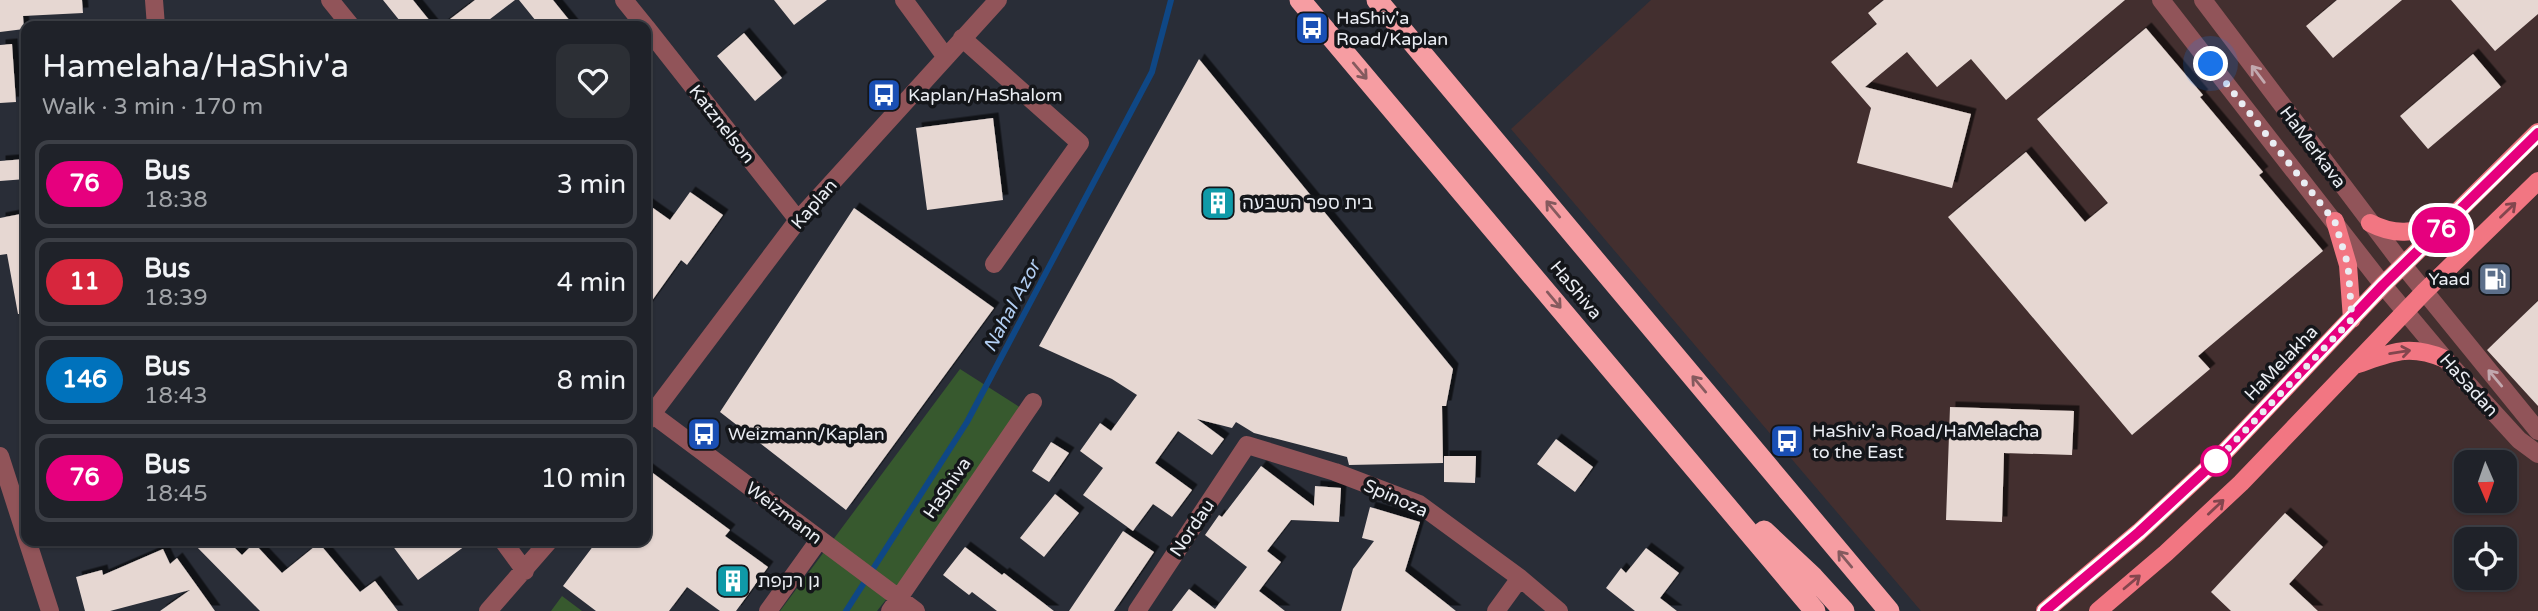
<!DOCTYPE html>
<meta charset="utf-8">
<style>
body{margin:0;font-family:"Varela Round","Noto Sans Hebrew",sans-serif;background:#2c2f35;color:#f1f3f6;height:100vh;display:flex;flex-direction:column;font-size:26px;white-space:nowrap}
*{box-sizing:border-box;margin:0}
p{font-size:23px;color:#a1a4a8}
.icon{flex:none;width:38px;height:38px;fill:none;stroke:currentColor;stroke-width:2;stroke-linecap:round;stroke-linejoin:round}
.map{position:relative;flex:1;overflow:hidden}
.drawer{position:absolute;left:21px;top:21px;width:630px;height:525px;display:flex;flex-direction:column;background:#1f2229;border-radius:14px;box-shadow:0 2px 5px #0004,0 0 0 2px #3c3f46}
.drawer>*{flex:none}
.badge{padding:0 14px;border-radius:23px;font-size:24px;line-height:46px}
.needle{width:46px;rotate:178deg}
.buttons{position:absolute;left:2454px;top:450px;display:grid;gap:14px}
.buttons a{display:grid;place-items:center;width:63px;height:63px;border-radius:14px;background:#1f2229;box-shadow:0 2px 5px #0004,0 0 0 2px #3c3f46;font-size:35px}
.you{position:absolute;width:35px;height:35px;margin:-18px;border:5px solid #fff;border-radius:50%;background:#1a73e8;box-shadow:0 0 0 10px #1a73e833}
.map>.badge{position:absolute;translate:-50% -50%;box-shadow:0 0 0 4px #fff}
.round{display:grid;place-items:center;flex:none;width:74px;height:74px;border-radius:14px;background:#2c2f35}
.headline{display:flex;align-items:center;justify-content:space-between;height:119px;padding:0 21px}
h1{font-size:33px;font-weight:600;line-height:52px}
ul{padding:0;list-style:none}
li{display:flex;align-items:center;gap:21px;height:88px;margin:0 14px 10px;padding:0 7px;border:4px solid #3c3f46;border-radius:14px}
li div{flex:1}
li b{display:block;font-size:26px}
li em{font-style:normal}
li .badge{min-width:77px;font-weight:700;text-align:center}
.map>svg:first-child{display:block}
.industrial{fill:#432f2f;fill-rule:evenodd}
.green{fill:#37592e}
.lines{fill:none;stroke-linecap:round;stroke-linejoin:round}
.stream{stroke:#0f4785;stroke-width:6}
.building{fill:#e6d7d2;filter:url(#shadow)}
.minor{stroke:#915459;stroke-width:18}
.major{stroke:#f27682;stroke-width:18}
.highway{stroke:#f69da2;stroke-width:21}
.oneway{stroke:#855a5e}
.oneway2{stroke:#c2a8ae}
.oneway3{stroke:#83464e}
.line-casing{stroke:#fff;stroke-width:16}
.line{stroke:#e6007e;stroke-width:10}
.walk{stroke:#eaedf3;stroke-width:7;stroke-dasharray:0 12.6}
.stop-dot{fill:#fff;stroke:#e6007e;stroke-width:3.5}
.labels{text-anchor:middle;stroke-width:7;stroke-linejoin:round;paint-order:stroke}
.poi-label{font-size:18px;fill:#eaedf3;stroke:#14161a;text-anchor:start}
.street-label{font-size:18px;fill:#eaedf3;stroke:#14161a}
.water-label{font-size:19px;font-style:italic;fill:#b2cef2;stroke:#14161a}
</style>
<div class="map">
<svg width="2538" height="611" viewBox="0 0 2538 611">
<defs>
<filter id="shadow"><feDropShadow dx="5.5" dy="-5.5" stdDeviation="0" flood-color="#0009"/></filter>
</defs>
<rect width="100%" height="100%" fill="#292d37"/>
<path class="industrial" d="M1651 0H2538V611H1921L1511 129ZM2466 462H2504V500H2466ZM2466 539H2504V578H2466Z"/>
<path class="green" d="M960 369 1032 415 877 611H780Z
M562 596 582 611H551Z"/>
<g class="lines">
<path class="stream" d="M846 611 967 422 1152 72 1171 0"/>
</g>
<path class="building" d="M0 0H82L83 13 23 16 24 29 0 32Z
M383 0H413L434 26H404Z
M475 0H515L481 26H441Z
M519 0H553L574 26H540Z
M774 0H827L794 25Z
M1884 0H2125L2006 100 1971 59 1937 87 1907 52 1865 87 1971 114 1952 188 1857 163 1871 108 1831 62 1877 24 1868 13Z
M2337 0H2402L2333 58 2306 26Z
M2451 0H2538V14L2495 51Z
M2146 28 2203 95 2200 97 2263 172 2259 175 2323 251 2198 356 2210 369 2132 435 1948 217 2026 152 2085 222 2108 203 2037 119Z
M744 33 782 78 755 101 717 56Z
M12 44 16 102 0 103V45Z
M2473 54 2501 87 2428 149 2400 116Z
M1199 59 1453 369 1446 406H1442L1443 463 1349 465 1347 457 1254 433 1236 422 1232 428 1197 419 1224 439 1212 455 1178 431 1155 463 1192 490 1172 517 1153 504 1133 531 1083 495 1103 468 1080 451 1100 423 1111 431 1137 395 1112 379 1039 346Z
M993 118 1003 200 927 210 916 128Z
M26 159V179L0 181V161Z
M690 192 723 215 687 265 681 260 646 309V203L670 220Z
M854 208 994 308 846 510 720 412Z
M26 213V314H18L7 254 0 255V218Z
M2538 301V406L2487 350Z
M1950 407 2074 411 2072 455 2004 453 2002 522 1946 520Z
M1556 439 1593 467 1575 492 1537 464Z
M1051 442 1069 453 1049 482 1032 471Z
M1444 456H1476L1475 483 1444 482Z
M1261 466 1314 506 1315 486 1341 488 1339 522 1291 520 1267 551 1281 562 1259 591 1285 611H1172L1189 589 1215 609 1247 567 1205 535 1219 515 1222 517Z
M646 468 730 530 725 536 768 567 736 611H720L687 587 669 611H596L563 586 597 541H646Z
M1055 494 1079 513 1044 557 1020 538Z
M1370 507 1420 522 1405 571 1456 611H1341L1353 569 1374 541 1362 538Z
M2285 513 2323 547 2289 584 2318 611H2231L2211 592Z
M1123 531 1154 552 1114 611H1069Z
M191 541H228L242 555 254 543 282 573 319 543 360 592 375 581 398 611H260Z
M389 541H472L418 580Z
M965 547 1002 575 1004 573 1054 611H997L972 592 969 595 943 575Z
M1646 548 1679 573 1660 598 1677 611H1635L1606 588 1621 568 1626 573Z
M163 549 170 564 177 558 215 611H160L190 590 110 611H85L76 577 102 570 103 575Z"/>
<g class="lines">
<path class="minor" d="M154 0 156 26
M330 0 351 26
M624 0 645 26
M904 0 945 56
M2161 0 2383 285 2445 359 2519 440 2538 454
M2203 0 2403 265 2538 431
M646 27 798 220
M962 38 1080 143 994 264
M652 414 916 611
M646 422 798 220 998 0
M0 456 50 611
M503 541 525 571
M488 611 549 541
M768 611 819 540
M890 611 1033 402
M1137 611 1247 445 1335 472 1419 504 1520 578 1559 611
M1496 611 1520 578"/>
<path class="major" d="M2335 221 2348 265 2352 319
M2370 223C2399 238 2416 231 2446 223
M2358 364C2393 352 2409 344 2445 359
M2045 611 2139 532 2220 457 2383 285 2538 132
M2098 611 2166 553 2241 483 2424 292 2538 181"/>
<path class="highway" d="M1300 0 1815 611
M1377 0 1889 611
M1764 531 1813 577 1844 611"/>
</g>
<defs><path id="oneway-shaft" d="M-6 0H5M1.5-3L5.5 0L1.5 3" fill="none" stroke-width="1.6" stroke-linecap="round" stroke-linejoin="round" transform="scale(1.75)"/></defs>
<g class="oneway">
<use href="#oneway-shaft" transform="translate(1360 71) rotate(50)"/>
<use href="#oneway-shaft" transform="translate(1553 209) rotate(-130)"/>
<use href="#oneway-shaft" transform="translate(1554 300) rotate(50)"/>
<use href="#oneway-shaft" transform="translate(1699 384) rotate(-130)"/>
<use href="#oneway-shaft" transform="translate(1845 559) rotate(-130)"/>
</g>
<g class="oneway2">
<use href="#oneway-shaft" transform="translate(2258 74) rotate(-127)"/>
<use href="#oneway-shaft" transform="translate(2495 378) rotate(-130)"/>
</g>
<g class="oneway3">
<use href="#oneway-shaft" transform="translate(2508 210) rotate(-44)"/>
<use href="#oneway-shaft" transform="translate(2400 352) rotate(-9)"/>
<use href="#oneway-shaft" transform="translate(2216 507) rotate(-43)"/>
<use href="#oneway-shaft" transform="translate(2132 582) rotate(-40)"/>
</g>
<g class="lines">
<g class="line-casing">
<path id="line" d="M2045 611 2139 532 2220 457 2383 285 2538 133"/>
</g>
<use href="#line" class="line"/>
<path class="walk" d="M2211 64 2335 222 2348 265 2352 319 2216 461"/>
</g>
<defs>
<g id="bus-square" transform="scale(1.75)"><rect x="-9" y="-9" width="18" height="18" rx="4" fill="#1a4fb4" stroke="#14161a"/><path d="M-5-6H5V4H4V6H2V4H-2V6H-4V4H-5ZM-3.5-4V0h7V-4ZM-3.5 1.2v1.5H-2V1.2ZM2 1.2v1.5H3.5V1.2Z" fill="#fff"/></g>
<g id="building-square" transform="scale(1.75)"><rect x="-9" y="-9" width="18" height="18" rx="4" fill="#0f9aa8" stroke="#14161a"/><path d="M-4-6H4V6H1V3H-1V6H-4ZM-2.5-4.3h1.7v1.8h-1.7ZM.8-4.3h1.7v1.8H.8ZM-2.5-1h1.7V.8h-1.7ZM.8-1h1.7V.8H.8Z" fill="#fff"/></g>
<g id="fuel-square" transform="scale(1.75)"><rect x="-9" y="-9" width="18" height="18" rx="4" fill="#5c6f8a" stroke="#14161a"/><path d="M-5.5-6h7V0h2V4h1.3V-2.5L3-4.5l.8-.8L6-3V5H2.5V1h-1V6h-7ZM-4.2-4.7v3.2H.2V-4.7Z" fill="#fff"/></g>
</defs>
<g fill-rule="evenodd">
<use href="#bus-square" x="1312" y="28"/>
<use href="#bus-square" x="884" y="95"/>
<use href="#building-square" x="1218" y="203"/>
<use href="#fuel-square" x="2495" y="279"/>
<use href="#bus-square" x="704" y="434"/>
<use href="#bus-square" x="1787" y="441"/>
<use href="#building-square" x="733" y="581"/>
</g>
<circle class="stop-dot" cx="2216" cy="461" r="14"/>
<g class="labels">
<g class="poi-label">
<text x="1336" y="24">HaShiv'a<tspan x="1336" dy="21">Road/Kaplan</tspan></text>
<text x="908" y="101">Kaplan/HaShalom</text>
<text x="1242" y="209">בית ספר השבעה</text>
<text x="2470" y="285" text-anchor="end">Yaad</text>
<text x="1812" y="437">HaShiv'a Road/HaMelacha<tspan x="1812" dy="21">to the East</tspan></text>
<text x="728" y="440">Weizmann/Kaplan</text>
<text x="758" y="587">גן רקפת</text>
</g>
<g class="street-label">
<text transform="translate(722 124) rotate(52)" y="6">Katznelson</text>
<text transform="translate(2313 147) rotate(53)" y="6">HaMerkava</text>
<text transform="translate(814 204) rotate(-49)" y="6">Kaplan</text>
<text transform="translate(1576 290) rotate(50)" y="6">HaShiva</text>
<text transform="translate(2281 363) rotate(-46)" y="6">HaMelakha</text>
<text transform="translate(2469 385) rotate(48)" y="6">HaSadan</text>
<text transform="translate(947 488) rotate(-56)" y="6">HaShiva</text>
<text transform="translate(1396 498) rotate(24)" y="6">Spinoza</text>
<text transform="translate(784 513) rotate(37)" y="6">Weizmann</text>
<text transform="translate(1192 528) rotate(-56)" y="6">Nordau</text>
</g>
<g class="water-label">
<text transform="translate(1011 306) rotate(-62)" y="7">Nahal Azor</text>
</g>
</g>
</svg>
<div class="buttons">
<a><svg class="needle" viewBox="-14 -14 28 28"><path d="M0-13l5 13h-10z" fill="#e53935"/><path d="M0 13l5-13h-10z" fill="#a1a4a8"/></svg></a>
<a><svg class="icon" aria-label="locate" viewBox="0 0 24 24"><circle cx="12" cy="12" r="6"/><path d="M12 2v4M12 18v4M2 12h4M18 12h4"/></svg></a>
</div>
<div class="you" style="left:2211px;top:64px"></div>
<b class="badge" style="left:2441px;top:230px;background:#e6007e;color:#fff">76</b>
<section class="drawer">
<div class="headline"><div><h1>Hamelaha/HaShiv'a</h1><p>Walk · 3 min · 170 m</p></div><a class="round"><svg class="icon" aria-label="heart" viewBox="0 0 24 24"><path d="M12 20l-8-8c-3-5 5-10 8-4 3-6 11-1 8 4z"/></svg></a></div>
<ul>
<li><span class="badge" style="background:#e6007e;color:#fff">76</span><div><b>Bus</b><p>18:38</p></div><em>3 min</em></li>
<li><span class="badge" style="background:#d7263d;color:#fff">11</span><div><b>Bus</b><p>18:39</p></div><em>4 min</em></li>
<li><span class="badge" style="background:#0072bc;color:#fff">146</span><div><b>Bus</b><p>18:43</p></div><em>8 min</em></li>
<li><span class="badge" style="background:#e6007e;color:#fff">76</span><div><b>Bus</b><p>18:45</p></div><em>10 min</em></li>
</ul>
</section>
</div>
